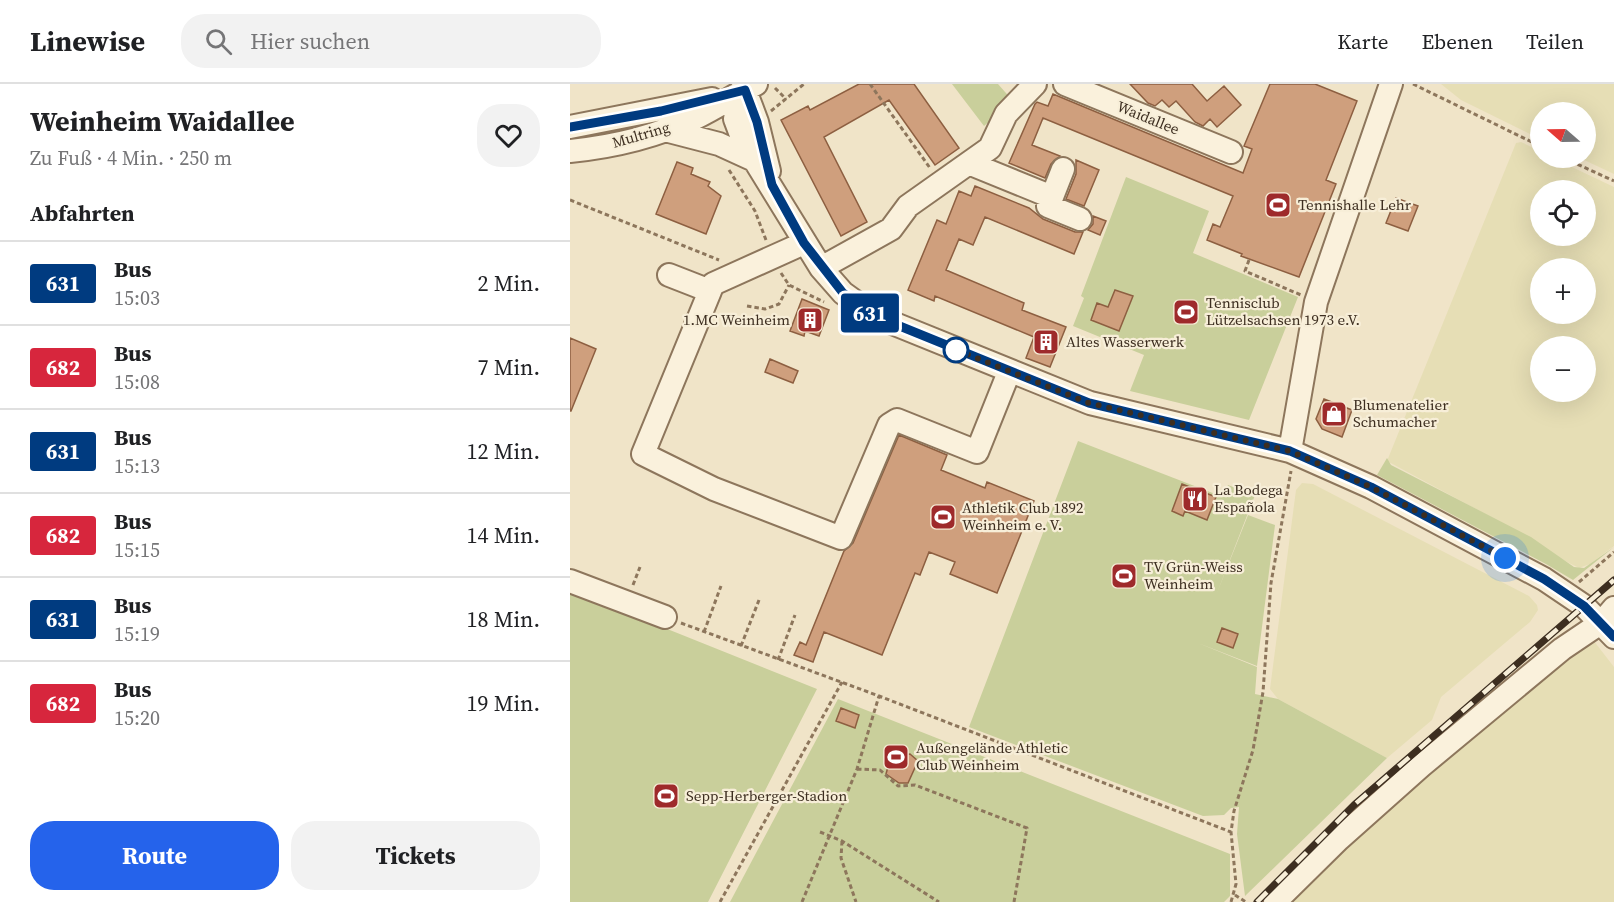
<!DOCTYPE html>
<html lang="de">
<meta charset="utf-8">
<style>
body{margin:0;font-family:"Source Serif 4",serif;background:#f2f2f2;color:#202124;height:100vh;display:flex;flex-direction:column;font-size:22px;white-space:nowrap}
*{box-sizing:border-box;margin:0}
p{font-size:20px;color:#757577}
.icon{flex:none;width:33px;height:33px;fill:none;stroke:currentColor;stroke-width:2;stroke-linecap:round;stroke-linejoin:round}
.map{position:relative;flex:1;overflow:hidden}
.side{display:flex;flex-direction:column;background:#fff;width:570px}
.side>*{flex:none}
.badge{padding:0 12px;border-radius:4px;font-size:21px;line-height:39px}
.needle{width:39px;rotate:290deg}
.tools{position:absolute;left:960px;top:18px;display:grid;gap:12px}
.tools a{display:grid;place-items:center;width:66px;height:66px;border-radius:50%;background:#fff;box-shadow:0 6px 24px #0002;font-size:30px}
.you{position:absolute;width:30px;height:30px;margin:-15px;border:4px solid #fff;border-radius:50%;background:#1a73e8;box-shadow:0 0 0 9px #1a73e833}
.map>.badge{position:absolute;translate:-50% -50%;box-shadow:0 0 0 3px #fff}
h2{padding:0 30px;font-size:22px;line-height:54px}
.round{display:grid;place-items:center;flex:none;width:63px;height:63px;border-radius:24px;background:#f2f2f2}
.summary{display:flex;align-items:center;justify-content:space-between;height:102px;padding:0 30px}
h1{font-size:28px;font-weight:700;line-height:45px}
.action{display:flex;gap:12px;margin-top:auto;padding:12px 30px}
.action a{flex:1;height:69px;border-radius:24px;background:#2563eb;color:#fff;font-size:24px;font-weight:700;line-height:69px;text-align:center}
.action a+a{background:#f2f2f2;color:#202124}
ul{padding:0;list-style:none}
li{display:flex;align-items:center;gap:18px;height:84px;padding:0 30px;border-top:2px solid #e0e0e0}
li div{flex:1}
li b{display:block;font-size:22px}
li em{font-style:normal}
li .badge{min-width:66px;font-weight:700;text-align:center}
header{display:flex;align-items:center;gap:36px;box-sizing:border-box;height:84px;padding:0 30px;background:#fff;border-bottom:2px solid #e0e0e0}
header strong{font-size:28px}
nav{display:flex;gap:33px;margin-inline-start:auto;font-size:21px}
.search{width:420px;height:54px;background:#f2f2f2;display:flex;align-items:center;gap:15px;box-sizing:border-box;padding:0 21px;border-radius:24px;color:#757577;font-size:22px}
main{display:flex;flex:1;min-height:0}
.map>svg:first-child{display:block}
.farmland{fill:#e6deb5;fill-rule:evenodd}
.green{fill:#c9cf9b}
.building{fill:#cf9f7d;stroke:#8d5f41;stroke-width:1.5}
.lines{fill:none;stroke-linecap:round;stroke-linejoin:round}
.minor-casing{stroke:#8d765c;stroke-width:26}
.path{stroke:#8d765c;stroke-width:3;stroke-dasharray:4.5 3;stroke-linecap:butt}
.minor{stroke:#faf1dc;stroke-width:22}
.rail-casing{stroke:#3d2e20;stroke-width:7}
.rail{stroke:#f7eed8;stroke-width:4.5;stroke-dasharray:14;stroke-linecap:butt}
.line-casing{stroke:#fff;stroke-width:14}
.line{stroke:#003b80;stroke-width:9}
.walk{stroke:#3d2e20;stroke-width:6;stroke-dasharray:0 10.8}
.stop-dot{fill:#fff;stroke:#003b80;stroke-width:3}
.labels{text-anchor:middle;stroke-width:4.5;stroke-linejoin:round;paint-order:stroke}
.street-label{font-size:15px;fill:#3d2e20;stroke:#f7eed8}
.poi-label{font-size:15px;fill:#3d2e20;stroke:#f7eed8;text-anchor:start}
</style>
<header>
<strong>Linewise</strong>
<div class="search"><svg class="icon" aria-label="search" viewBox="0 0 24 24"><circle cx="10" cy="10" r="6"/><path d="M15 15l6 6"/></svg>Hier suchen</div>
<nav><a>Karte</a><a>Ebenen</a><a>Teilen</a></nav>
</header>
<main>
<section class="side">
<div class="summary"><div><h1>Weinheim Waidallee</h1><p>Zu Fuß · 4 Min. · 250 m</p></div><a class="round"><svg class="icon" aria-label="heart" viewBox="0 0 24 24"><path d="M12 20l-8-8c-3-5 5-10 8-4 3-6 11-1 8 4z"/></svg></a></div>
<h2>Abfahrten</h2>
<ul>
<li><span class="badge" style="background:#003b80;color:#fff">631</span><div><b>Bus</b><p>15:03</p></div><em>2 Min.</em></li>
<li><span class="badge" style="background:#d7263d;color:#fff">682</span><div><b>Bus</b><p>15:08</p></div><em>7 Min.</em></li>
<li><span class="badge" style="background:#003b80;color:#fff">631</span><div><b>Bus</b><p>15:13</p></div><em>12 Min.</em></li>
<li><span class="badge" style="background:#d7263d;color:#fff">682</span><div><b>Bus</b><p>15:15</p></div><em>14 Min.</em></li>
<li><span class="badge" style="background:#003b80;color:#fff">631</span><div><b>Bus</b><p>15:19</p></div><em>18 Min.</em></li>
<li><span class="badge" style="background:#d7263d;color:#fff">682</span><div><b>Bus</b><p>15:20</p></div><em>19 Min.</em></li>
</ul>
<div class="action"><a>Route</a><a>Tickets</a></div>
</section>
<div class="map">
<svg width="1044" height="818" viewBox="0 0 1044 818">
<rect width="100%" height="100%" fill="#f0e4c8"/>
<path class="farmland" d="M871 0H1044V90L1010 74H1016V28H970V55L891 16Z
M951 58 970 67V74H983L1044 103V462L1020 480 1009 484 987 473 969 459 817 377 946 59ZM970 106H1016V152H970ZM970 184H1016V230H970ZM970 262H1016V308H970Z
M732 399 743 400 959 512 967 521 968 526 960 538 871 613 862 636 817 674 708 615 700 605 726 406Z
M1020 552 1044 583V818H712L735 791Z"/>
<path class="green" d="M382 0H428L443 17 414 42Z
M556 93 639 127 623 169 728 213 679 336 560 307 574 271 503 242 514 214 511 212Z
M508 357 653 413 658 401 685 411 647 509 678 431 705 441 687 582 628 559 687 583 685 610 708 615 817 674 675 812 667 750 669 723 661 724 654 731 633 732 399 643Z
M817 374 821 381 961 453 1004 483 1014 484 1044 463 1003 496 976 480 807 391Z
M0 506 247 605 138 818H0Z
M268 615 660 770V812L654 818H160Z"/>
<path class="building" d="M289 0H344L389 64 365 81 319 16 254 53 297 138 271 152 211 36 238 22 240 26Z
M560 0H622L637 17 654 2 671 21 647 43 640 35 633 42 625 38 606 17 599 23 592 16 585 22 578 19Z
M700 0H745L787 17 756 96 766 100 729 193 671 172 672 170 637 156 643 140 650 143 663 112 473 34 462 61 490 72 481 80 475 94 439 79 465 20 467 18 478 22 483 10 673 89 682 65 674 62Z
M506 76 529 86 514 122 496 115 506 90Z
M107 78 123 84 121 90 140 98 138 102 151 112 136 150 86 130Z
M405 102 459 124 473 135 505 148H513L504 170 415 133 403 161 389 155 376 186 454 219 452 226 496 243 480 283 456 274 464 253 365 212 364 217 338 206 367 136 376 140 389 107 401 112Z
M826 114 848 122 838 147 816 139Z
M523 132 536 137 530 151 518 146 523 140Z
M545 206 563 212 549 247 521 236 527 219 538 223Z
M232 215 259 226 249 252 235 247 234 252 220 247Z
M0 254 26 265 1 327H0Z
M200 275 228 287 223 299 195 288Z
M754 315 782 326 772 353 752 345 746 335Z
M329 351 377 371 371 386 415 404 417 398 464 417 427 509 380 490 385 478 359 468 350 491 345 489 312 571 254 548 243 578 224 571 230 558 236 561 274 467 283 459Z
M612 400 646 413 637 436 615 427 613 432 602 427Z
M652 544 668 550 663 564 647 558Z
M271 624 289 631 285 644 266 637Z
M340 670 348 677 338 699H329L316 690 319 679 331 671Z"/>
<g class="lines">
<g class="minor-casing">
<path id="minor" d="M495 0 661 68
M175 6 187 38 199 87
M170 8 165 35 174 59 251 184 273 209 305 232 520 319 720 367 801 403 974 495 1014 522 1044 553
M0 43 142 15
M95 46 149 60 184 76
M0 67C41 63 87 52 125 34 146 24 165 11 186 0
M401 80 482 113 478 122 510 135
M482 113 493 85
M251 184 321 145 338 122 420 64 436 30 465 0
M99 191 140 207 143 200 234 159
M140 207 73 370 144 405 271 454 319 341 327 336 407 368 439 288
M720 367 746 218 821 0
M0 497 95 533
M705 818 769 755 851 682 992 565 1032 538 1044 524"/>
</g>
<path class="path" d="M300 0 360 84
M843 0 970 62
M205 4 216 15
M201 27 234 0
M994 74 1044 97
M159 86 185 127 196 156
M0 116 149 176
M679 176 675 187 731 211
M211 189 219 201 254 218
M177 222 195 225 209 220 219 201
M1009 498 1044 468
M63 501 70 483
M111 539 309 612 661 748
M134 548 151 502
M171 562 189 516
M208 576 225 531
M287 685 310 686 328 702 345 701 457 744 444 818
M250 748 272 757 369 818
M272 757 271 774 286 818
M665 811 676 818
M150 818 272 598
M232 818 287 685 309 612
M661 818 666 800 661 748 664 727 683 666 693 608 701 499 721 387"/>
<use href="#minor" class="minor"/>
<g class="rail-casing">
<path id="rail" d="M687 818 784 721 1044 496"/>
</g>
<use href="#rail" class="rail"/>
</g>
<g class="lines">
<g class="line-casing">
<path id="line" d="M0 43 91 27 175 6 187 38 202 101 234 159 273 209 305 232 519 319 720 367 801 403 974 495 1014 522 1044 553"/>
</g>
<use href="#line" class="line"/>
<path class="walk" d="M386 266 382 264 519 319 720 367 801 403 935 474"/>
</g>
<defs>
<g id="stadium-square" transform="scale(1.35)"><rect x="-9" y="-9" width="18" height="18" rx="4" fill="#9e2a2b" stroke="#f7eed8"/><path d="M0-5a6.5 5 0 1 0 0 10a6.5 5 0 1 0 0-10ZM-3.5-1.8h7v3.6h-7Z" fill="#fff"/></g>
<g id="building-square" transform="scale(1.35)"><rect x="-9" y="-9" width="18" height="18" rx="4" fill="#9e2a2b" stroke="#f7eed8"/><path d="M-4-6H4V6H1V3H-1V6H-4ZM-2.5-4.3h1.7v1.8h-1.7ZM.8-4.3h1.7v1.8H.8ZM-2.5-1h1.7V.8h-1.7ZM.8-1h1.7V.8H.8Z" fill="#fff"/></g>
<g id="shop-square" transform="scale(1.35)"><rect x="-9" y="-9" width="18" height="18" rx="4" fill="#9e2a2b" stroke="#f7eed8"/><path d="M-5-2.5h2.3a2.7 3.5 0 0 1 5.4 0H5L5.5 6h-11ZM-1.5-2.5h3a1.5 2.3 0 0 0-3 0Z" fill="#fff"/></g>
<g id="restaurant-square" transform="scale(1.35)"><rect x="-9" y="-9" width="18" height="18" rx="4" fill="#9e2a2b" stroke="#f7eed8"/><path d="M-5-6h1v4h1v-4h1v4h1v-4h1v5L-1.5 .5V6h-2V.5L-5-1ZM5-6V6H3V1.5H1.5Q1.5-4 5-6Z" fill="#fff"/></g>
</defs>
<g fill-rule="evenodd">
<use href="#stadium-square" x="708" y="121"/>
<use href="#stadium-square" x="616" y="228"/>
<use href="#building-square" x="240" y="236"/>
<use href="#building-square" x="476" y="258"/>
<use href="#shop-square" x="764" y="330"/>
<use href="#restaurant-square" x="625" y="415"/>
<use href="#stadium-square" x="373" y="433"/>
<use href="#stadium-square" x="554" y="492"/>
<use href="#stadium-square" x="326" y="673"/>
<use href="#stadium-square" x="96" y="712"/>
</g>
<circle class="stop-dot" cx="386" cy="266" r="12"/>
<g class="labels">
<g class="street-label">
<text transform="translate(578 34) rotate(22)" y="5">Waidallee</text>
<text transform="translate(71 51) rotate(-16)" y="5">Multring</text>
</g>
<g class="poi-label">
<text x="728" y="126">Tennishalle Lehr</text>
<text x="636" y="224">Tennisclub<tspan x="636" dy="17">Lützelsachsen 1973 e.V.</tspan></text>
<text x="220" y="241" text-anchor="end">1.MC Weinheim</text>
<text x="496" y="263">Altes Wasserwerk</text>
<text x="783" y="326">Blumenatelier<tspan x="783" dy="17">Schumacher</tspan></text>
<text x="644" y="411">La Bodega<tspan x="644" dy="17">Española</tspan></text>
<text x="392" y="429">Athletik Club 1892<tspan x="392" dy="17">Weinheim e. V.</tspan></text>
<text x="574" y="488">TV Grün-Weiss<tspan x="574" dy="17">Weinheim</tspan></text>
<text x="346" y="669">Außengelände Athletic<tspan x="346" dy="17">Club Weinheim</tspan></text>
<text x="116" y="717">Sepp-Herberger-Stadion</text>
</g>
</g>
</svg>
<div class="tools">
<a><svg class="needle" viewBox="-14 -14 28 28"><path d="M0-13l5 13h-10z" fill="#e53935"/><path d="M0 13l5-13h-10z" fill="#757577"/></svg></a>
<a><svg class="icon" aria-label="locate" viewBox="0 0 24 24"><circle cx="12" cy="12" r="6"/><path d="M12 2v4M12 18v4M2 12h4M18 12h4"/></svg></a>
<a>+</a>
<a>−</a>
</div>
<div class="you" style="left:935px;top:474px"></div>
<b class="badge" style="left:300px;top:229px;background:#003b80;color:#fff">631</b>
</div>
</main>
